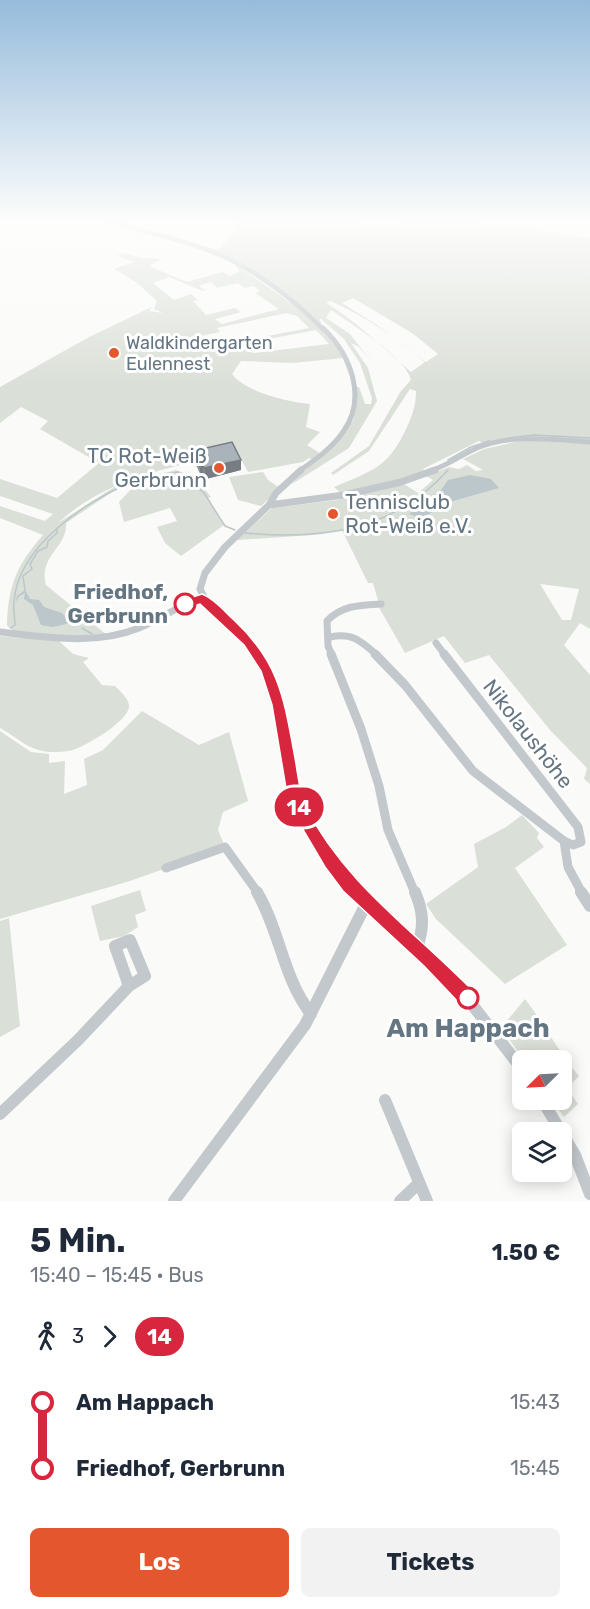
<!DOCTYPE html>
<html lang="de">
<meta charset="utf-8">
<style>
body{margin:0;font-family:Rubik,sans-serif;background:#f2f2f3;color:#1f2937;height:100vh;display:flex;flex-direction:column;font-size:22px;white-space:nowrap}
*{box-sizing:border-box;margin:0}
p{font-size:20px;color:#747a83}
.icon{flex:none;width:33px;height:33px;fill:none;stroke:currentColor;stroke-width:2;stroke-linecap:round;stroke-linejoin:round}
.map{position:relative;height:1201px;overflow:hidden}
.sheet{display:flex;flex-direction:column;background:#fff;flex:1}
.sheet>*{flex:none}
.badge{padding:0 12px;border-radius:20px;font-size:21px;line-height:39px}
.needle{width:39px;rotate:246deg}
.tools{position:absolute;left:512px;top:1050px;display:grid;gap:12px}
.tools a{display:grid;place-items:center;width:60px;height:60px;border-radius:9px;background:#fff;box-shadow:0 3px 15px #0003;font-size:30px}
.map>.badge{position:absolute;translate:-50% -50%;box-shadow:0 0 0 3px #fff}
.legs{display:flex;align-items:center;gap:9px;height:66px;padding:0 30px;font-size:20px}
.legs p{margin-inline-start:auto}
.head{display:flex;align-items:center;justify-content:space-between;height:102px;padding:0 30px}
h1{font-size:33px;font-weight:700;line-height:45px}
.action{display:flex;gap:12px;margin-top:auto;padding:12px 30px}
.action a{flex:1;height:69px;border-radius:9px;background:#e4572e;color:#fff;font-size:24px;font-weight:700;line-height:69px;text-align:center}
.action a+a{background:#f2f2f3;color:#1f2937}
ul{padding:0 30px;list-style:none}
li{display:flex;align-items:center;gap:21px;height:66px;font-size:22px}
li i{display:grid;place-items:center;width:9px;height:100%;margin:0 8px;background:currentColor}
li i::after{content:'';width:15px;height:15px;margin:-8px;border:4px solid;border-radius:50%;background:#fff}
li p{margin-inline-start:auto}
li:first-child i{background:linear-gradient(#0000 50%,currentColor 0)}
li:last-child i{background:linear-gradient(currentColor 50%,#0000 0)}
.map>svg:first-child{display:block}
.green{fill:#dadfd7;fill-rule:evenodd}
.water{fill:#bbc7cb}
.lines{fill:none;stroke-linecap:round;stroke-linejoin:round}
.stream{stroke:#bbc7cb;stroke-width:1.5}
.minor-far4{stroke:#c3c8cc;stroke-width:4.5}
.minor-far3{stroke:#c3c8cc;stroke-width:5}
.minor-far2{stroke:#c3c8cc;stroke-width:7}
.minor-far1{stroke:#c3c8cc;stroke-width:9}
.minor{stroke:#c3c8cc;stroke-width:12}
.wall{fill:#929a9f}
.shaded-wall{fill:#777d82}
.building{fill:#aab3b9;stroke:#777d82;stroke-width:1.5}
.line-1{fill:#d7263d;stroke:#fff;stroke-width:1.5}
.poi-dot{fill:#e4572e;stroke:#fff;stroke-width:2}
.stop-1-dot{fill:#fff;stroke:#d7263d;stroke-width:3}
.labels{text-anchor:middle;stroke-width:6;stroke-linejoin:round;paint-order:stroke}
.far-poi-label{font-size:18px;fill:#657683;stroke:#fff;text-anchor:start}
.poi-label{font-size:21px;fill:#657683;stroke:#fff;text-anchor:end}
.stop-label{font-size:21px;font-weight:bold;fill:#657683;stroke:#fff;text-anchor:end}
.street-label{font-size:21px;fill:#657683;stroke:#fff}
.near-stop-label{font-size:26px;font-weight:bold;fill:#657683;stroke:#fff}
</style>
<div class="map">
<svg width="590" height="1201" viewBox="0 0 590 1201">
<rect width="100%" height="100%" fill="#fafaf8"/>
<path class="green" d="M241 220H347L383 229C406 207 552 233 590 238V440L538 437 484 444 479 441 423 469 426 473 342 494 334 487C374 470 388 468 407 427 413 413 416 405 416 391L410 389 369 451 333 475 331 473 369 446 401 391 411 380C407 358 350 323 331 310L326 318 350 334 373 364 359 347 351 343 368 368 377 401 349 448 292 484 353 420 356 407 355 387H359L365 404H371L372 398 360 363 344 339 320 318 321 325C281 294 242 265 196 244L218 250 236 231 234 226ZM353 298 412 333 438 354 426 362 377 325 342 303ZM330 301C363 315 396 337 425 362L411 372C386 350 352 318 326 303Z
M122 253 142 258 162 259 149 266 187 282 222 272 230 276 240 271 233 262C271 293 340 325 350 377L343 358 293 363 241 361 232 374C245 392 288 402 310 404L306 427 320 432 307 445 321 454 313 460 309 458 303 462 248 472 236 450C172 469 109 476 58 523L119 484 176 470C190 474 202 485 211 497L208 498 224 525 181 556 165 543 157 527 177 521 170 508 124 522 119 502 138 482 118 488 66 523C68 547 38 556 46 585L107 635C88 636 17 642 7 625 8 585 17 565 43 535L0 518V506L45 521 53 514 0 496V479L57 498 99 463 40 429 48 421 21 407 0 423V387L89 337 152 307 149 311 163 313 154 309 157 301 136 282 114 269 134 262 117 256ZM169 277 203 291 205 290 199 286 211 282 217 288 238 283 245 288 254 286 260 291 255 293 279 309 222 324 215 319 241 312 235 308 206 315 193 301 198 300 191 294 174 300 153 283ZM287 313 297 316 309 328 231 343 227 336 203 340 201 336 220 332 217 328ZM316 330 329 344 253 353 247 343Z
M524 440 590 444V629L580 623 564 645 590 675V784L584 779 587 768 550 730 489 655 465 663 444 636 405 653 377 604H379L373 583H368L342 530 313 535 237 540 272 508 337 500 404 484 418 493 433 480 426 476 449 467 459 469 467 465 476 471 483 470 463 459 484 449ZM540 584 579 589 571 620H562Z
M263 472 268 480 280 488 261 506 238 500 229 477Z
M0 636 59 641 73 654 89 658 83 662 102 685 115 686C120 691 128 698 129 705 131 720 86 746 73 750 65 752 57 752 49 752 28 750 18 738 0 728Z
M142 711 199 745 229 732 248 801 223 812 218 830 225 847 130 881 0 919V731L31 752 49 754V763L65 761 64 794 87 785 84 759 103 750Z
M522 815 539 833 537 838 544 847 515 868 567 945 505 984 436 919 426 904 478 867 474 844 506 827Z
M140 890 146 911 135 915 138 927 124 936 100 941 91 906Z
M9 918 20 1026 0 1037V921Z
M525 999C545 1024 558 1052 579 1076L567 1088 578 1104 564 1117 552 1100H561V1060H524L501 1028Z"/>
<path class="water" d="M470 475 491 479 499 488 453 501 421 518 409 514 441 490 448 480Z
M25 590 30 599 39 600 44 607 62 613 70 623 53 627 41 625 33 605 24 599 25 593 19 596 16 602 17 596Z"/>
<g class="lines">
<path class="stream" d="M508 438 534 435 590 438
M448 460 471 447 489 441
M140 479 178 472 204 493 225 526 235 530
M245 533C323 540 394 531 448 470
M25 590 23 576 32 569 30 564 38 551 47 547 48 541 57 533V528
M70 623 74 624
M11 628 15 625C15 618 13 609 14 602 18 544 89 500 136 480
M82 628 92 634"/>
<path class="minor-far4" d="M102 220C144 232 189 240 229 259 264 276 297 303 324 330"/>
<path class="minor-far3" d="M299 471C315 460 332 448 343 432 368 397 350 354 323 328
M430 471C447 466 461 455 477 448 513 433 553 440 590 442"/>
<path class="minor-far2" d="M269 505 276 493 301 470
M0 632C45 637 95 646 139 628 161 619 179 605 202 598
M330 637C352 632 361 641 377 655
M436 643 445 655
M257 655C241 630 212 617 200 589L205 573 225 547 269 505 344 495 401 482 435 470
M332 655 328 646 327 621C342 605 361 605 381 604"/>
<path class="minor-far1" d="M256 654C283 695 283 745 294 792 301 824 334 871 358 893
M331 654 361 729 379 786 388 830 415 893
M375 654 405 685 473 771 564 841 573 845 581 842
M444 654 578 827 581 842
M564 841 568 867 582 893
M166 868 225 847 258 893"/>
<path class="minor" d="M257 892C280 931 283 978 311 1014
M356 892 460 989 522 1069
M415 892C424 913 424 927 417 948
M581 892 590 906
M130 940 145 976 129 986 115 946Z
M385 1100 427 1201
M542 1100 575 1155 590 1194
M0 1114 78 1040 129 986
M174 1201 305 1025 367 902
M400 1201 419 1183"/>
</g>
<path class="wall" d="M197 450 241 470 206 479 204 475 201 476 196 465 194 454H197Z"/>
<path class="shaded-wall" d="M241 460V470L206 479 204 468Z
M199 465H203L204 475 201 476Z"/>
<path class="building" d="M232 442 241 460 204 468 203 465H199L194 454 198 453 197 450Z"/>
<linearGradient id="sky" x2="0" y2="1"><stop stop-color="#96bcdc"/><stop offset="0.57" stop-color="#fdfdfc"/><stop offset="1" stop-color="#fdfdfc" stop-opacity="0"/></linearGradient>
<rect width="590" height="388" fill="url(#sky)"/>
<path class="line-1" d="M202 594C214 598 225 612 234 620 280 663 284 699 295 758 298 774 299 792 306 807 344 883 416 932 474 992L477 998 474 1005 468 1007 461 1005 424 966 343 891 325 867 295 816 287 794 272 705 261 671 244 645 200 604 185 608 179 604 180 601Z"/>
<g class="poi-dot">
<circle cx="114" cy="353" r="6"/>
<circle cx="219" cy="468" r="6"/>
<circle cx="333" cy="514" r="6"/>
</g>
<g class="stop-1-dot">
<circle cx="185" cy="604" r="10"/>
<circle cx="468" cy="998" r="10"/>
</g>
<g class="labels">
<g class="far-poi-label">
<text x="126" y="349">Waldkindergarten<tspan x="126" dy="21">Eulennest</tspan></text>
</g>
<g class="poi-label">
<text x="207" y="463">TC Rot-Weiß<tspan x="207" dy="24">Gerbrunn</tspan></text>
<text x="345" y="509" text-anchor="start">Tennisclub<tspan x="345" dy="24">Rot-Weiß e.V.</tspan></text>
</g>
<g class="stop-label">
<text x="168" y="599">Friedhof,<tspan x="168" dy="24">Gerbrunn</tspan></text>
</g>
<g class="street-label">
<text transform="translate(528 734) rotate(52)" y="7">Nikolaushöhe</text>
</g>
<g class="near-stop-label">
<text x="468" y="1037">Am Happach</text>
</g>
</g>
</svg>
<div class="tools">
<a><svg class="needle" viewBox="-14 -14 28 28"><path d="M0-13l5 13h-10z" fill="#e53935"/><path d="M0 13l5-13h-10z" fill="#747a83"/></svg></a>
<a><svg class="icon" aria-label="layers" viewBox="0 0 24 24"><path d="M12 4l9 5-9 5-9-5zM3 14l9 5 9-5"/></svg></a>
</div>
<b class="badge" style="left:299px;top:807px;background:#d7263d;color:#fff">14</b>
</div>
<section class="sheet">
<div class="head"><div><h1>5 Min.</h1><p>15:40 – 15:45 · Bus</p></div><b>1.50 €</b></div>
<div class="legs"><svg class="icon" aria-label="walk" viewBox="0 0 24 24"><circle cx="13" cy="4" r="2"/><path d="M13 8l-2 6 4 7M11 14l-3 7M7 12l3-4h3l4 4"/></svg>3<svg class="icon" aria-label="forward" viewBox="0 0 24 24"><path d="M9 5l7 7-7 7"/></svg><b class="badge" style="background:#d7263d;color:#fff">14</b></div>
<ul>
<li><i style="color:#d7263d"></i><b>Am Happach</b><p>15:43</p></li>
<li><i style="color:#d7263d"></i><b>Friedhof, Gerbrunn</b><p>15:45</p></li>
</ul>
<div class="action"><a>Los</a><a>Tickets</a></div>
</section>
